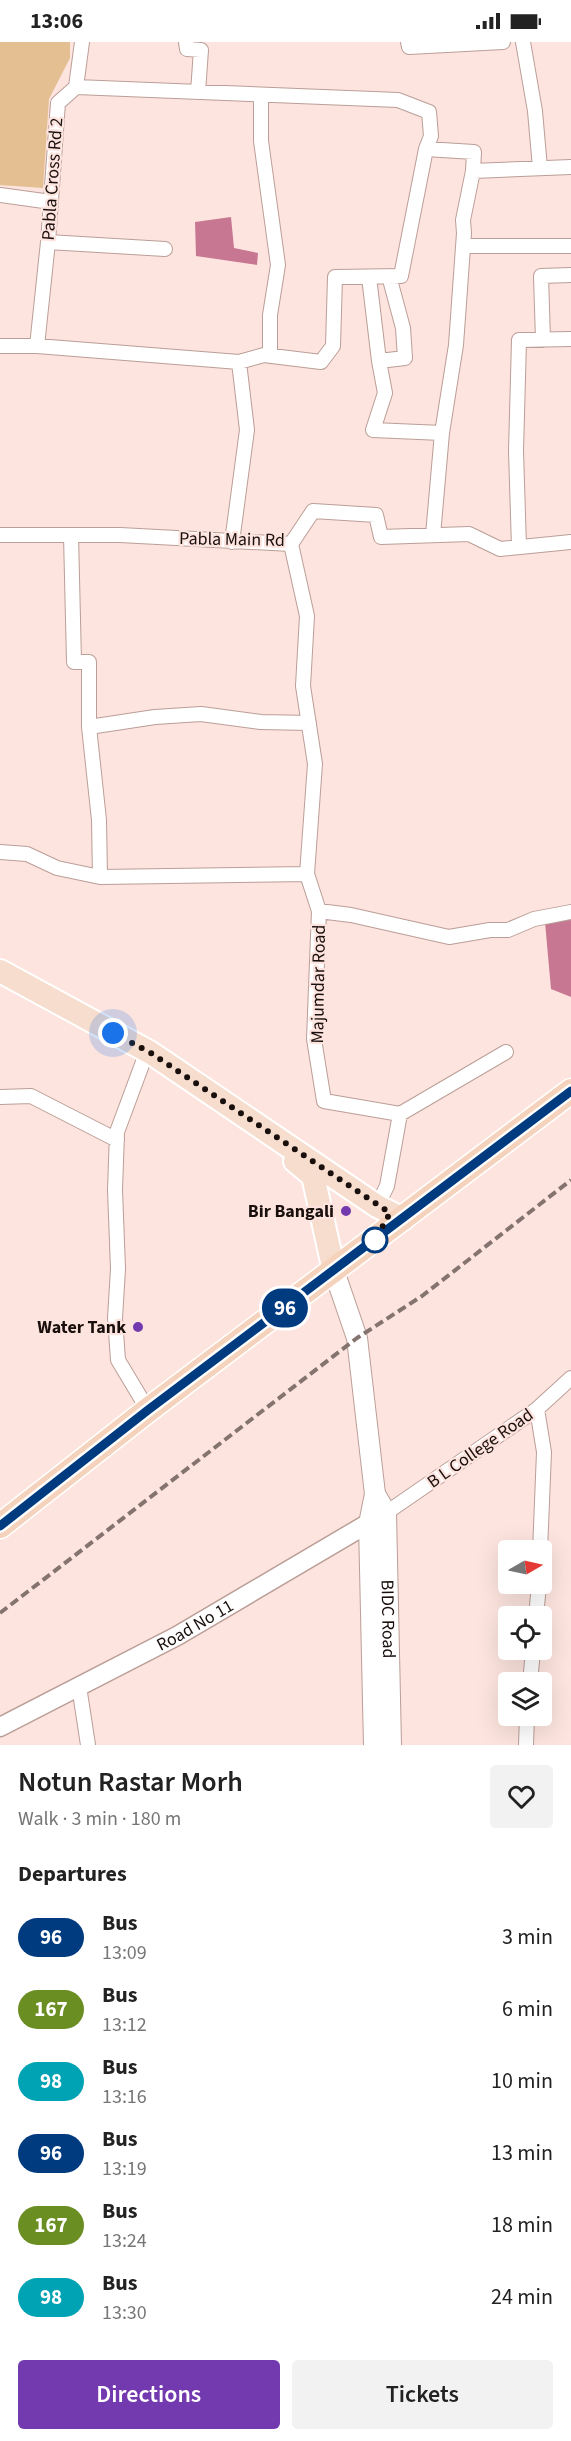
<!DOCTYPE html>
<meta charset="utf-8">
<style>
body{margin:0;font-family:"Source Sans 3",sans-serif;background:#f2f2f2;color:#222;height:100vh;display:flex;flex-direction:column;font-size:22px;white-space:nowrap}
*{box-sizing:border-box;margin:0}
p{font-size:20px;color:#767676}
.icon{flex:none;width:33px;height:33px;fill:none;stroke:currentColor;stroke-width:2;stroke-linecap:round;stroke-linejoin:round}
.map{position:relative;height:1703px;overflow:hidden}
.panel{display:flex;flex-direction:column;background:#fff;flex:1}
.panel>*{flex:none}
.badge{padding:0 12px;border-radius:20px;font-size:21px;line-height:39px}
.needle{width:39px;rotate:81deg}
.fabs{position:absolute;left:498px;top:1498px;display:grid;gap:12px}
.fabs a{display:grid;place-items:center;width:54px;height:54px;border-radius:6px;background:#fff;box-shadow:0 6px 24px #0002;font-size:30px}
.you{position:absolute;width:30px;height:30px;margin:-15px;border:4px solid #fff;border-radius:50%;background:#1a73e8;box-shadow:0 0 0 9px #1a73e833}
.map>.badge{position:absolute;translate:-50% -50%;box-shadow:0 0 0 3px #fff}
h2{padding:0 18px;font-size:22px;line-height:54px}
.round{display:grid;place-items:center;flex:none;width:63px;height:63px;border-radius:6px;background:#f2f2f2}
.headline{display:flex;align-items:center;justify-content:space-between;height:102px;padding:0 18px}
h1{font-size:28px;font-weight:600;line-height:45px}
.primary-button{display:flex;gap:12px;margin-top:auto;padding:12px 18px}
.primary-button a{flex:1;height:69px;border-radius:6px;background:#7339af;color:#fff;font-size:24px;font-weight:600;line-height:69px;text-align:center}
.primary-button a+a{background:#f2f2f2;color:#222}
ul{padding:0;list-style:none}
li{display:flex;align-items:center;gap:18px;height:72px;padding:0 18px}
li div{flex:1}
li b{display:block;font-size:22px}
li em{font-style:normal}
li .badge{min-width:66px;font-weight:700;text-align:center}
.status{display:flex;justify-content:space-between;align-items:center;height:42px;padding:0 30px;background:#fff;direction:ltr}
.status svg{height:16px;fill:currentColor}
.map>svg:first-child{display:block}
.green{fill:#e4bf91}
.water{fill:#c87793}
.lines{fill:none;stroke-linecap:round;stroke-linejoin:round}
.minor-casing{stroke:#bb9e97;stroke-width:16}
.tertiary-casing{stroke:#bb9e97;stroke-width:21}
.secondary-casing{stroke:#bb9e97;stroke-width:22}
.primary-casing{stroke:#fff;stroke-width:26}
.trunk-casing{stroke:#fff;stroke-width:27}
.minor{stroke:#fff;stroke-width:14}
.tertiary{stroke:#fff;stroke-width:18}
.secondary{stroke:#fff;stroke-width:20}
.primary{stroke:#f7ddcd;stroke-width:22}
.trunk{stroke:#f4d2bc;stroke-width:24}
.rail{stroke:#84736f;stroke-width:4;stroke-dasharray:9 4.5;stroke-linecap:butt}
.line-casing{stroke:#fff;stroke-width:14}
.line{stroke:#003b80;stroke-width:9}
.walk{stroke:#190f0d;stroke-width:6;stroke-dasharray:0 10.8}
.poi-dot{fill:#7339af;stroke:#fde4de;stroke-width:2}
.stop-dot{fill:#fff;stroke:#003b80;stroke-width:3}
.labels{text-anchor:middle;stroke-width:4.5;stroke-linejoin:round;paint-order:stroke}
.street-label{font-size:18px;fill:#190f0d;stroke:#fde4de}
.poi-label{font-size:18px;font-weight:bold;fill:#190f0d;stroke:#fde4de;text-anchor:end}
</style>
<div class="status"><b>13:06</b><svg viewBox="0 0 49 12"><path d="M0 12V9h3v3zM5 12V6h3v6zM10 12V3h3v9zM15 12V0h3v12zM26 1h20v11H26zM47 4h2v5h-2z"/></svg></div>
<div class="map">
<svg width="571" height="1703" viewBox="0 0 571 1703">
<rect width="100%" height="100%" fill="#fde4de"/>
<path class="green" d="M0 0H70V16L49 57 43 146 0 143Z"/>
<path class="water" d="M231 175 234 206 258 211 257 223 196 214 195 180Z
M571 877V955L551 947 545 880Z"/>
<g class="lines">
<g class="minor-casing">
<path id="minor" d="M186 0 187 7 201 8 198 50
M408 0 409 5 503 0
M523 0 535 69 540 126
M76 45 82 0
M261 53V99L278 223 270 273V314
M0 153 51 160
M48 200 165 207
M464 204H571
M369 235 379 319 385 351 373 388 442 391
M543 298 541 234 571 233
M0 304H37
M379 319 405 316 403 286 389 234
M239 320 264 313 321 320 333 304 335 235 401 234 426 107
M0 493H120L291 502
M71 493 74 620H89V685L99 778 100 835
M433 493 442 391 456 303 464 191 463 178 473 129
M232 500 247 388 239 320 37 304 48 200 58 61 76 45 398 58 429 70 431 94 426 107 474 110 473 129 571 125
M291 502 307 574 303 644 315 722 307 832 319 869 314 997 324 1059 400 1072
M291 502 313 469 376 473 381 495 469 492 500 507 571 500
M519 505 516 409 519 298 571 297
M89 685 155 675 201 672 261 680 309 681
M0 810 27 812 57 826 100 835 307 832
M319 869 351 873 449 895 490 888H508L534 877 571 870
M143 1020 117 1090 115 1148 118 1227 115 1276 118 1318 148 1368
M0 1055 31 1054 117 1098
M377 1164 387 1144 400 1072 506 1010
M537 1367 544 1410 540 1509
M386 1471 537 1367 571 1336
M536 1575 539 1542
M530 1641 533 1608
M79 1644 88 1703
M526 1703 527 1674"/>
</g>
<g class="tertiary-casing">
<g id="tertiary">
<path id="s1" d="M0 1685 177 1594 379 1475"/>
</g>
</g>
<g class="secondary-casing">
<g id="secondary">
<path d="M334 1229 357 1296 375 1452 369 1482 374 1703"/>
<path id="s2" d="M375 1452 386 1471 391 1703"/>
</g>
</g>
<g class="primary-casing">
<path id="primary" d="M0 929 151 1011 377 1164 403 1177
M295 1119 313 1134 334 1229"/>
</g>
<g class="trunk-casing">
<path id="trunk" d="M0 1484 148 1368 571 1049"/>
</g>
<use href="#minor" class="minor"/>
<use href="#tertiary" class="tertiary"/>
<use href="#secondary" class="secondary"/>
<use href="#primary" class="primary"/>
<use href="#trunk" class="trunk"/>
<path class="rail" d="M0 1571 357 1296 422 1254 571 1138"/>
</g>
<g class="lines">
<g class="line-casing">
<path id="line" d="M0 1484 148 1368 571 1049"/>
</g>
<use href="#line" class="line"/>
<path class="walk" d="M113 991 151 1011 390 1171 375 1198"/>
</g>
<g class="poi-dot">
<circle cx="346" cy="1169" r="6"/>
<circle cx="138" cy="1285" r="6"/>
</g>
<circle class="stop-dot" cx="375" cy="1198" r="12"/>
<g class="labels">
<g class="street-label">
<text transform="translate(52 137) rotate(-86)" y="6">Pabla Cross Rd 2</text>
<text transform="translate(232 497) rotate(1)" y="6">Pabla Main Rd</text>
<text transform="translate(318 942) rotate(-89)" y="6">Majumdar Road</text>
<text transform="translate(480 1406) rotate(-35)" y="6">B L College Road</text>
<text dy="6" stroke="none"><textPath href="#s2" startOffset="128">BIDC Road</textPath></text>
<text dy="6" stroke="none"><textPath href="#s1" startOffset="220">Road No 11</textPath></text>
</g>
<g class="poi-label">
<text x="334" y="1175">Bir Bangali</text>
<text x="126" y="1291">Water Tank</text>
</g>
</g>
</svg>
<div class="fabs">
<a><svg class="needle" viewBox="-14 -14 28 28"><path d="M0-13l5 13h-10z" fill="#e53935"/><path d="M0 13l5-13h-10z" fill="#767676"/></svg></a>
<a><svg class="icon" aria-label="locate" viewBox="0 0 24 24"><circle cx="12" cy="12" r="6"/><path d="M12 2v4M12 18v4M2 12h4M18 12h4"/></svg></a>
<a><svg class="icon" aria-label="layers" viewBox="0 0 24 24"><path d="M12 4l9 5-9 5-9-5zM3 14l9 5 9-5"/></svg></a>
</div>
<div class="you" style="left:113px;top:991px"></div>
<b class="badge" style="left:285px;top:1266px;background:#003b80;color:#fff">96</b>
</div>
<section class="panel">
<div class="headline"><div><h1>Notun Rastar Morh</h1><p>Walk · 3 min · 180 m</p></div><a class="round"><svg class="icon" aria-label="heart" viewBox="0 0 24 24"><path d="M12 20l-8-8c-3-5 5-10 8-4 3-6 11-1 8 4z"/></svg></a></div>
<h2>Departures</h2>
<ul>
<li><span class="badge" style="background:#003b80;color:#fff">96</span><div><b>Bus</b><p>13:09</p></div><em>3 min</em></li>
<li><span class="badge" style="background:#6b8e23;color:#fff">167</span><div><b>Bus</b><p>13:12</p></div><em>6 min</em></li>
<li><span class="badge" style="background:#00a3b4;color:#fff">98</span><div><b>Bus</b><p>13:16</p></div><em>10 min</em></li>
<li><span class="badge" style="background:#003b80;color:#fff">96</span><div><b>Bus</b><p>13:19</p></div><em>13 min</em></li>
<li><span class="badge" style="background:#6b8e23;color:#fff">167</span><div><b>Bus</b><p>13:24</p></div><em>18 min</em></li>
<li><span class="badge" style="background:#00a3b4;color:#fff">98</span><div><b>Bus</b><p>13:30</p></div><em>24 min</em></li>
</ul>
<div class="primary-button"><a>Directions</a><a>Tickets</a></div>
</section>
